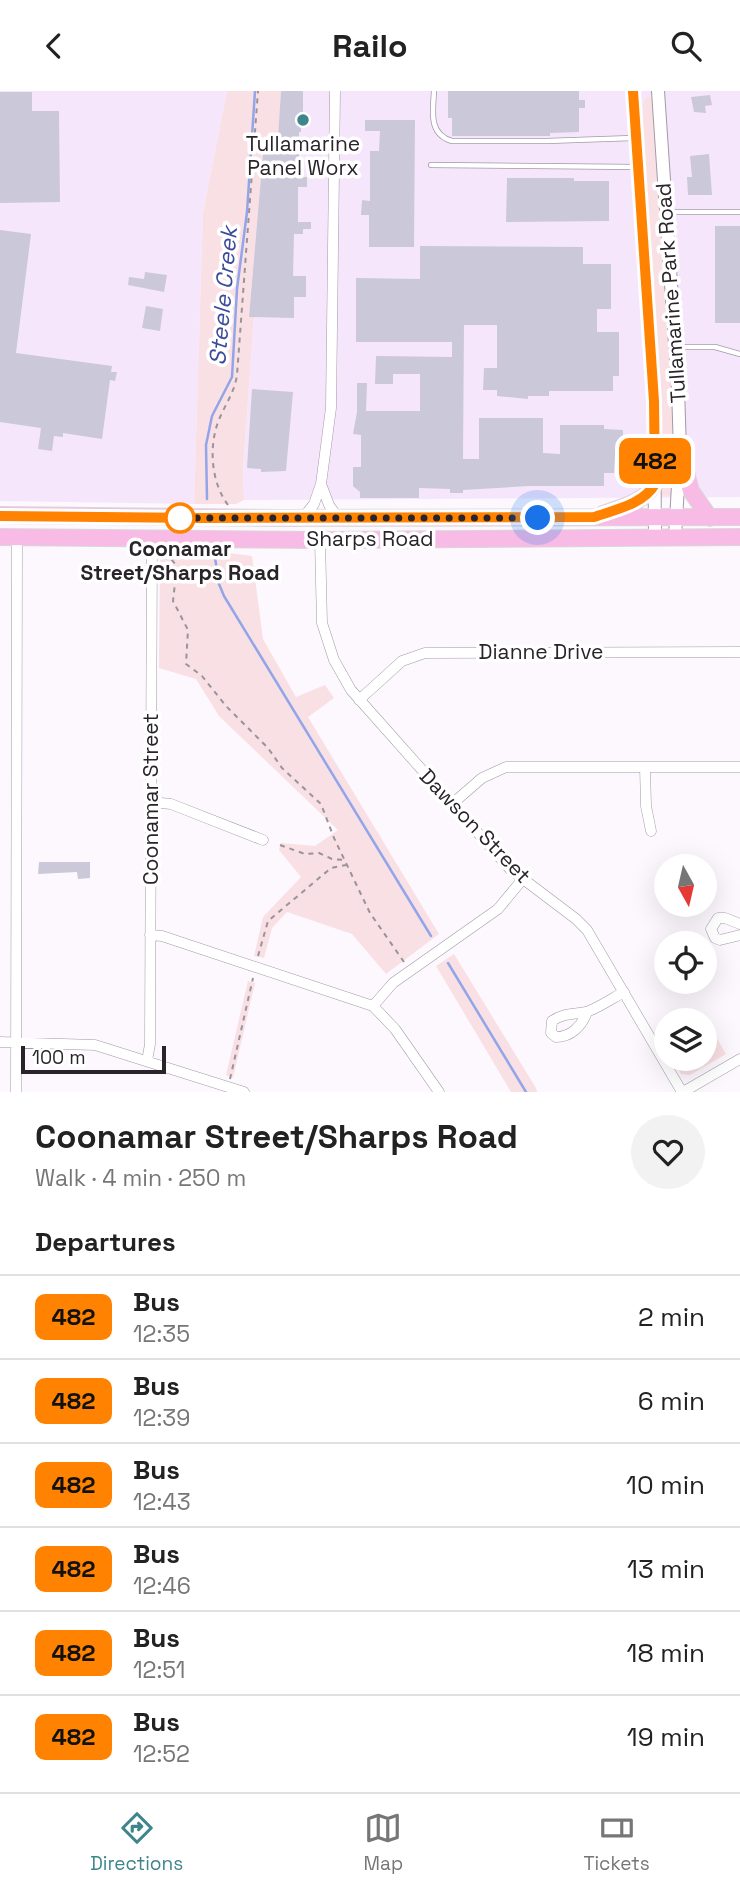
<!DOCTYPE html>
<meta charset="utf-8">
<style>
body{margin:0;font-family:"Space Grotesk",sans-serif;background:#f2f2f2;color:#222;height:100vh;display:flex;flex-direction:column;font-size:26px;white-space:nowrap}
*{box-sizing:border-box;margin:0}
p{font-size:23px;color:#767676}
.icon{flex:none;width:38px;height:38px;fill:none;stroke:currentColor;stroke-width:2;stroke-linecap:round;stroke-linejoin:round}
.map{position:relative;height:1001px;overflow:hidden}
.panel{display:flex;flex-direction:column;background:#fff;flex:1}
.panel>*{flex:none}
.badge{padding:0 14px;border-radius:10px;font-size:24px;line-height:46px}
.needle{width:46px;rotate:172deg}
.controls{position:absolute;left:654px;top:763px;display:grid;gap:14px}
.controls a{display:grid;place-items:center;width:63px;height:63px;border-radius:50%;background:#fff;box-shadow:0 7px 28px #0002;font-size:35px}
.scale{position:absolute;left:21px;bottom:18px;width:145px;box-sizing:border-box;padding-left:7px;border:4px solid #282429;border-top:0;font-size:19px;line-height:24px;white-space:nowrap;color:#282429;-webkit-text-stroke:5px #fff;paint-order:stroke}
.you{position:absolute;width:35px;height:35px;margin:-18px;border:5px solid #fff;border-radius:50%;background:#1a73e8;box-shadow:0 0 0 10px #1a73e833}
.map>.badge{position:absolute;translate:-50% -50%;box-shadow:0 0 0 4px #fff}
h2{padding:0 35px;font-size:26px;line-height:63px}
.round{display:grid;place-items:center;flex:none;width:74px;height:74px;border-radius:37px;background:#f2f2f2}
.overview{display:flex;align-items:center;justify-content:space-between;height:119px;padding:0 35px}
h1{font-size:33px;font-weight:700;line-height:52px}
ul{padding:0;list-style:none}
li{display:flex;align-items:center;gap:21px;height:84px;padding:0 35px;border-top:2px solid #e0e0e0}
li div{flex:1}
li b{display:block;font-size:26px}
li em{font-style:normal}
li .badge{min-width:77px;font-weight:700;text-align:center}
header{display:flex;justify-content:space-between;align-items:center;height:91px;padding:0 35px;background:#fff;font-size:32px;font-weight:700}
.menu{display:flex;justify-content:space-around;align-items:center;height:98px;border-top:2px solid #e0e0e0;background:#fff;font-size:19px;color:#767676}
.menu a{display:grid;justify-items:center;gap:4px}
.menu .on{color:#3e858c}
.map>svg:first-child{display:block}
.built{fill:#f6e6fc}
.green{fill:#f9e0e5}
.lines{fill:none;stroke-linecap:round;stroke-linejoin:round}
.stream{stroke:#92a5e8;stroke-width:2.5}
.building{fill:#cbc8d9}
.service-casing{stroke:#a399a7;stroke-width:6}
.minor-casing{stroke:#a399a7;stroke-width:11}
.tertiary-casing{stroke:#a399a7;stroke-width:14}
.primary-casing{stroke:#d8d8d8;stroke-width:18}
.path{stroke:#989499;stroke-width:2;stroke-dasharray:5 5;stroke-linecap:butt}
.service{stroke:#fff;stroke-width:4.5}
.minor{stroke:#fff;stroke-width:10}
.tertiary{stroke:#fff;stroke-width:12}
.primary{stroke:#f7bbe5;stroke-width:16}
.line-casing{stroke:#fff;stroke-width:16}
.line{stroke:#ff8200;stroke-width:10}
.walk{stroke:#282429;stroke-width:7;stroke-dasharray:0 12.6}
.poi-dot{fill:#3e858c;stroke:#fff;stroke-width:2.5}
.stop-dot{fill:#fff;stroke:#ff8200;stroke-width:3.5}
.labels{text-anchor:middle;stroke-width:7;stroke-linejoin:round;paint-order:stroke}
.poi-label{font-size:21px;fill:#282429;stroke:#fff}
.street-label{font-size:21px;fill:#282429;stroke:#fff}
.stop-label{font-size:21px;font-weight:bold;fill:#282429;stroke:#fff}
.water-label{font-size:23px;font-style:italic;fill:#3b4b9a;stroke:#fff}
</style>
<header><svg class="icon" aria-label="back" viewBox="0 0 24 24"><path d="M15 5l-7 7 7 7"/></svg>Railo<svg class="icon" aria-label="search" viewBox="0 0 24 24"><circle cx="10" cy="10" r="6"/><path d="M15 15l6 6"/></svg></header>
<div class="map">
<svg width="740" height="1001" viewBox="0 0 740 1001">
<rect width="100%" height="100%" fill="#fcf8fe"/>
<path class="built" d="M0 0H227L203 121 194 413 0 410Z
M281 0H740V406L244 409 243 378 254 227 249 226 263 63 277 62Z"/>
<path class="green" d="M227 0H281L279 41H277V63H263L249 226H254L243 378 244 409 236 413H194L203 121Z
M648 5 653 8 674 317 675 405 660 404 644 82 643 11Z
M214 460 252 465 263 548 296 606 325 594 334 607 308 626 439 843 386 883 352 843 287 821 272 837 264 867 254 865 263 826 301 786 279 759 281 752 315 755 338 739 219 625 196 588 159 577 160 464Z
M454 863 536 997 537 1001H511L436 875Z
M248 890 255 892 233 987 226 984Z
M704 925 726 963 690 984 681 983 673 968H705V929H697Z"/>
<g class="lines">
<path class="stream" d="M207 408 206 354 212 325 232 286 237 198 247 121 255 0
M214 460 219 493 224 505 431 845
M448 872 526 1001"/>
</g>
<path class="building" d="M281 0H303V22H301V41H299V79H301V86H307V96H298V131H311V138H303V143H294L293 185H306V206H294V227L249 226 263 63H277Z
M448 0H579V9H585V17H579V41L550 42V45H452V27H448Z
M0 1H32V20H59L60 111 0 112Z
M710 4 712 14 705 15 706 22 694 21 691 6Z
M365 29H415L414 156H369V124H361L362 109 370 110V60H379L380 40H365Z
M709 63 712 104H688L687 86H692L690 65Z
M507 87H574V90H609V130L506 131Z
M715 135H740V232H715Z
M0 139 31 143 16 262 112 275 111 281H117L115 290 110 289 102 348 63 342V346L54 345 52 360 38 358 41 337 0 331Z
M420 155 583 156V173H611V218H597V241H619V285H613V300H549V305H528V308L497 305V299H483L484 277H497V234H464L463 368H479V327H543V362L560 363V334H604V338L623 339V348L642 347V360H623V365H615L614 382H604V395H529L463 399V402H450V398L419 397V407H360V401L353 395V376H361V344L353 343 357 321V292H367L366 320H420V283H393V293H375L376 265 452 266V251H356V187L420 188Z
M145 181 167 184 164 201 128 194 129 186 144 188Z
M146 215 163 218 160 240 142 237Z
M252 298 293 301 286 380 261 381V378L247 377Z
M39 771H90V787L78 788 77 781 38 783Z"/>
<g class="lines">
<g class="service-casing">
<path id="service" d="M434 0C433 20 428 43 452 50H547L633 47
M431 74 637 76
M667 121H740
M676 256H715L740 263"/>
</g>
<g class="minor-casing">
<path id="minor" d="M321 393 329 414 338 427
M303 427 314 413 321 393 331 317 335 0
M320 449 322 532 334 569 351 599 510 778 576 828 587 839 682 1001
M359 609 402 570 425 562 740 561
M645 676 646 715 651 740
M151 711 171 713 263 749
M452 713 482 687 506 676H740
M740 833 725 827H718L711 838 715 847 720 849 740 844
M150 844 162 845 373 915 395 938 439 1001
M373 915 393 892 498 818 522 789
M587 921C582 935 571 946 556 946L551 942 552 930C564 921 577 924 589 920 601 915 613 907 624 901
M0 951 95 954 244 1001
M147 970 150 953 152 447
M16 1001 17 446
M683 1001 740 968"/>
</g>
<g class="tertiary-casing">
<path id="tertiary" d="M633 0 654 310 655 446
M658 0 678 297 680 360 675 446"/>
</g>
<g class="primary-casing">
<path id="primary" d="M680 360 691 400 710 427
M603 423C621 416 645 411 655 393
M0 424 279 427 740 426
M0 446 320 449 740 446"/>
</g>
<path class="path" d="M228 414C210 390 208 351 221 324 227 311 235 299 237 284L258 0
M165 461 177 475 173 510 188 539 186 573 202 585 226 615 268 657 282 677 321 713 334 747 370 822 404 871
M280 754 305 763 319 762 332 768 344 769
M258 865 268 830 331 777 346 774
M230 988 253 887"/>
<use href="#service" class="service"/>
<use href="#minor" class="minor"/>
<use href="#tertiary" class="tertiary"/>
<use href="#primary" class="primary"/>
</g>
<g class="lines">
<g class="line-casing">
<path id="line" d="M0 425 201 427 594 426C614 419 644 413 655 393L654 310 633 0"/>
</g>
<use href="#line" class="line"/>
<path class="walk" d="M180 427H176H538"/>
</g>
<circle class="poi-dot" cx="303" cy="29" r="7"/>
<circle class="stop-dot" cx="180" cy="427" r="14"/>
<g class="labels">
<g class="poi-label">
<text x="303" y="60">Tullamarine<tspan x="303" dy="24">Panel Worx</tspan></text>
</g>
<g class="street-label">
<text transform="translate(671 202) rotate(-94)" y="7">Tullamarine Park Road</text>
<text x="370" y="455">Sharps Road</text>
<text x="541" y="568">Dianne Drive</text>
<text transform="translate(151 708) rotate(-90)" y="7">Coonamar Street</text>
<text transform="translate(475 735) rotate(46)" y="7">Dawson Street</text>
</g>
<g class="stop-label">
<text x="180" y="465">Coonamar<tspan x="180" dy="24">Street/Sharps Road</tspan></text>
</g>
<g class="water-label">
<text transform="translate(223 205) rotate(-85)" y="8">Steele Creek</text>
</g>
</g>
</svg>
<div class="controls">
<a><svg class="needle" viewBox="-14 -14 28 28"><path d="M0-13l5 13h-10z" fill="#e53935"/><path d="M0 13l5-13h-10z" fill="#767676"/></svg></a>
<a><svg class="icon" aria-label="locate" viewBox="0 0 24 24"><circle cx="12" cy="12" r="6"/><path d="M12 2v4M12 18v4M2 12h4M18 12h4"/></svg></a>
<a><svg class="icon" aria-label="layers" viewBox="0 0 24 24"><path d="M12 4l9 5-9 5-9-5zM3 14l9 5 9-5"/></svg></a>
</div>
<div class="scale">100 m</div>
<div class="you" style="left:538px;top:427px"></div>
<b class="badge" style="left:655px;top:370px;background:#ff8200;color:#111">482</b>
</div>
<section class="panel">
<div class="overview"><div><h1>Coonamar Street/Sharps Road</h1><p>Walk · 4 min · 250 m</p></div><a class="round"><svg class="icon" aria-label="heart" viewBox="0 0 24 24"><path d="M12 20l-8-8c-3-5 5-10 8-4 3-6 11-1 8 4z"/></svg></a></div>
<h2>Departures</h2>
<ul>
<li><span class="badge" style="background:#ff8200;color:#111">482</span><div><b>Bus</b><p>12:35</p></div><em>2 min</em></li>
<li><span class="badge" style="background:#ff8200;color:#111">482</span><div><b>Bus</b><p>12:39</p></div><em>6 min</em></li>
<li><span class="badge" style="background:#ff8200;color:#111">482</span><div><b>Bus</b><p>12:43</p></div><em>10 min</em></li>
<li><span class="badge" style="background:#ff8200;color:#111">482</span><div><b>Bus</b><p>12:46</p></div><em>13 min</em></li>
<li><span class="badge" style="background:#ff8200;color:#111">482</span><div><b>Bus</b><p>12:51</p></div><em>18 min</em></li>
<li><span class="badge" style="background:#ff8200;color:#111">482</span><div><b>Bus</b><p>12:52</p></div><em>19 min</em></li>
</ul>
</section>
<nav class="menu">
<a class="on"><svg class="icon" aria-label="directions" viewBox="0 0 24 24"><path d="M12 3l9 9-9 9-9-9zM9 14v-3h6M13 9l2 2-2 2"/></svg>Directions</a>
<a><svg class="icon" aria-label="map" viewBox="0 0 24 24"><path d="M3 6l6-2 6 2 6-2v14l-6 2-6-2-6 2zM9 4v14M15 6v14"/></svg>Map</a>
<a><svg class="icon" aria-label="tickets" viewBox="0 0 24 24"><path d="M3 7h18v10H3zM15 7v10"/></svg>Tickets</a>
</nav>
